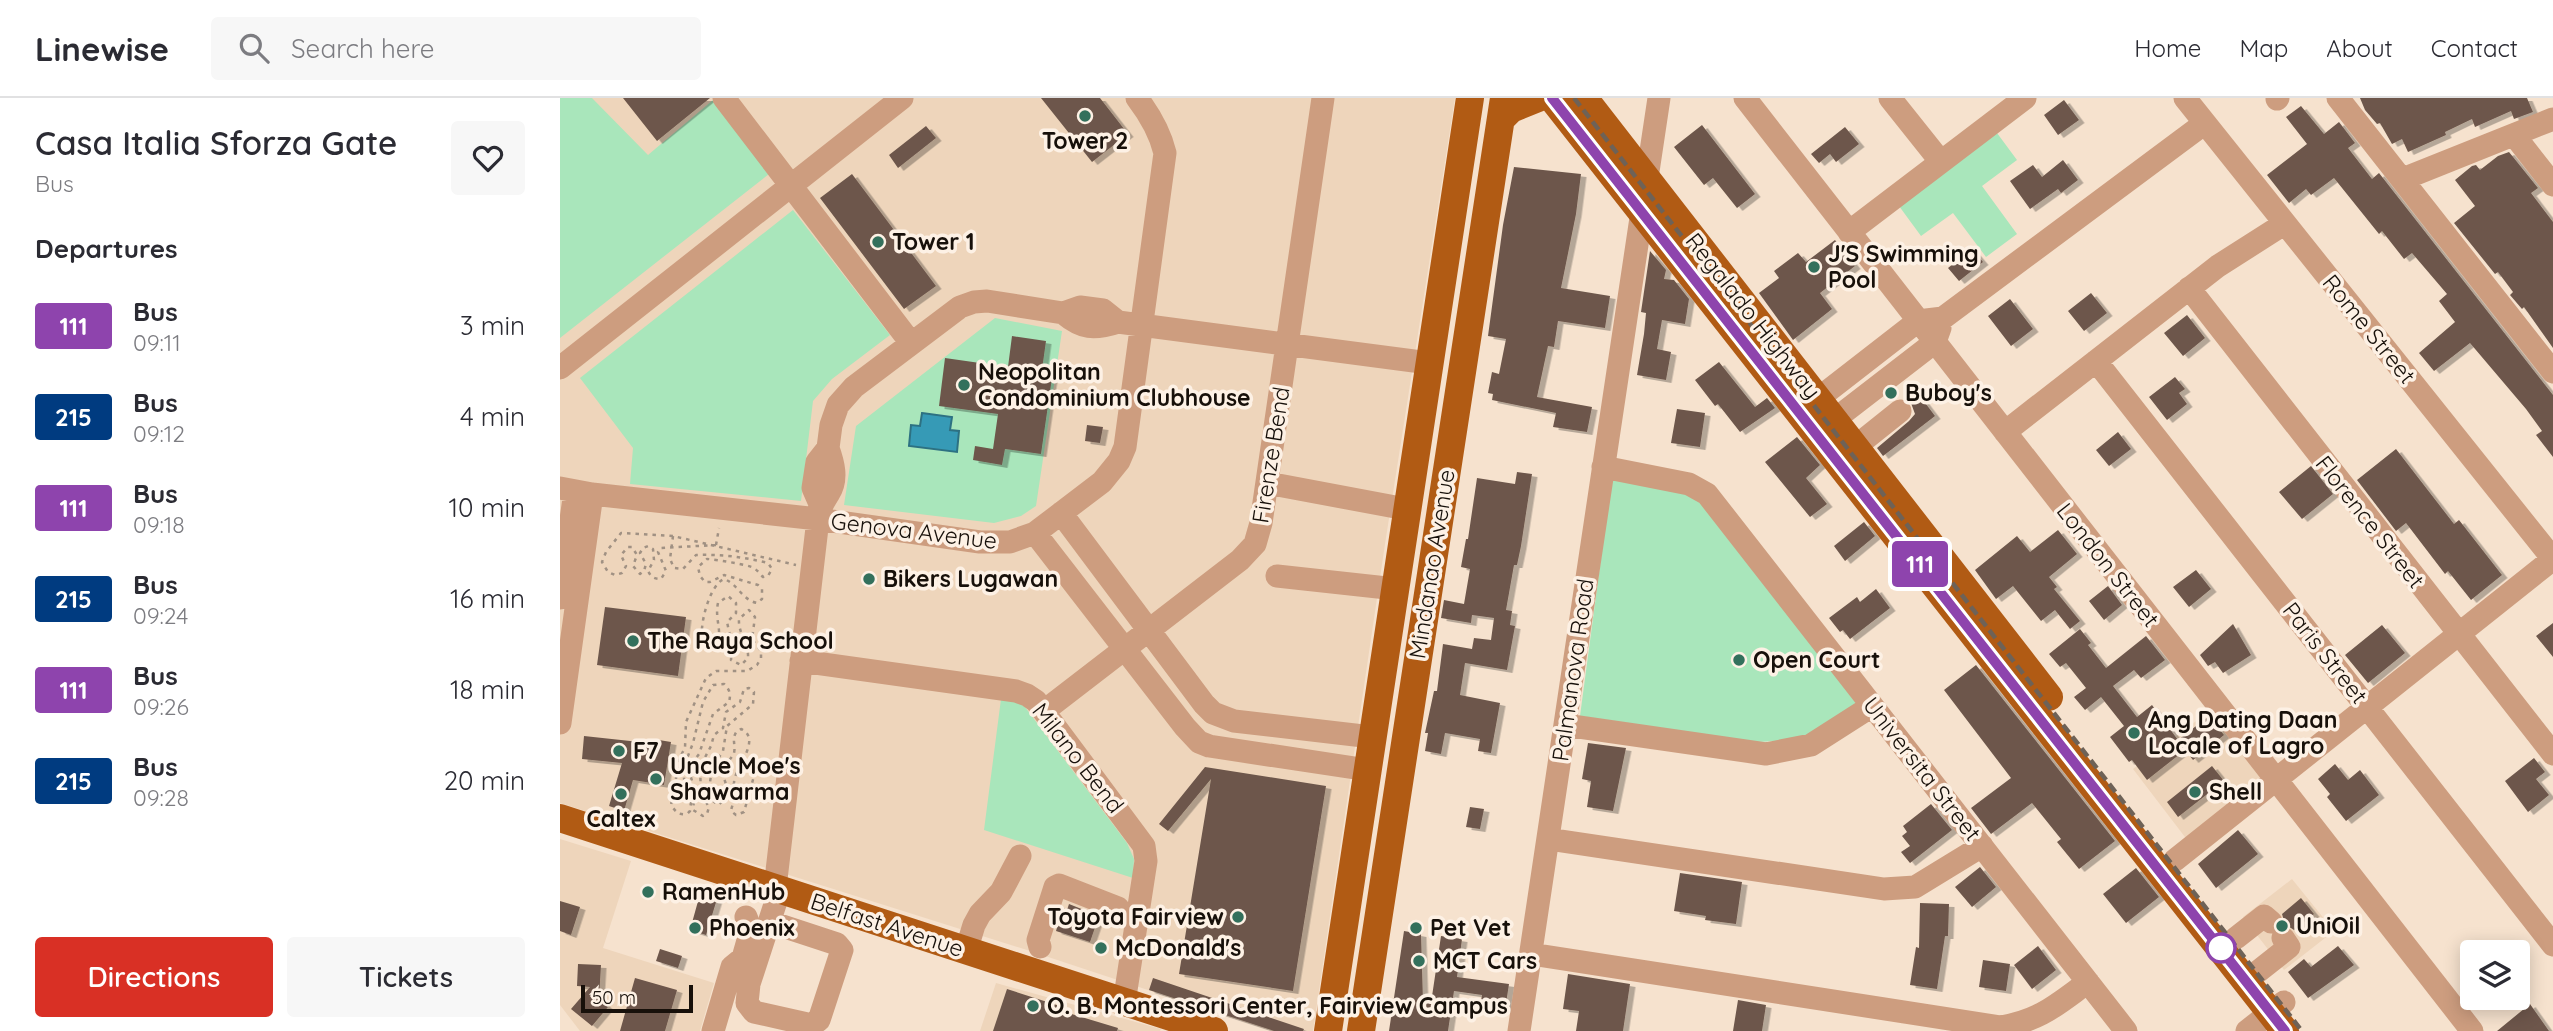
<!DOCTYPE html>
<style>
body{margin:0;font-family:Quicksand,sans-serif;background:#f7f7f7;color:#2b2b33;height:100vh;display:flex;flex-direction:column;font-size:26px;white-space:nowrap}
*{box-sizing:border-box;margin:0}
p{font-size:23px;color:#7c7c81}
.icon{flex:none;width:38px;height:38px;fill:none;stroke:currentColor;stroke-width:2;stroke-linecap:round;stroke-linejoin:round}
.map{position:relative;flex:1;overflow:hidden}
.drawer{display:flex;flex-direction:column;background:#fff;width:560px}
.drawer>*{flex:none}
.badge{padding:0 14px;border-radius:5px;font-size:24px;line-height:46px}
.controls{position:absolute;left:1900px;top:842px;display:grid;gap:14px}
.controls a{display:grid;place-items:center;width:70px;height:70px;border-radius:7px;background:#fff;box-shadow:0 4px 18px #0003;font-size:35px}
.scale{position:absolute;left:21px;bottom:18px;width:112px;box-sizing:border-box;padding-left:7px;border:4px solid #17100a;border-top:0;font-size:19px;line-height:24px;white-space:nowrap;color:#17100a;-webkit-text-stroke:5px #fdf1e5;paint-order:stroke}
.map>.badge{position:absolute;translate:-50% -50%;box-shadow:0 0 0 4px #fff}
h2{padding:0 35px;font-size:26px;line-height:63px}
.round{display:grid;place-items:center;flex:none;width:74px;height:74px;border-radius:7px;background:#f7f7f7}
.overview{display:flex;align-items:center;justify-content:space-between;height:119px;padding:0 35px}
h1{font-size:33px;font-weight:600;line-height:52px}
.action{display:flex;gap:14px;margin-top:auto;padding:14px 35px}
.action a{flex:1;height:80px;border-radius:7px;background:#d93025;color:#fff;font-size:28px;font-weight:600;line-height:80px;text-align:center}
.action a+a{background:#f7f7f7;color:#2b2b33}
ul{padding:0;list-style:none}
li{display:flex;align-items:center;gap:21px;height:91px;padding:0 35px}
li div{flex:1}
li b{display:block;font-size:26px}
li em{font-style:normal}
li .badge{min-width:77px;font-weight:700;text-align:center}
header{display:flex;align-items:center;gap:42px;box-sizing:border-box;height:98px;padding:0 35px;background:#fff;border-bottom:2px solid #e1e1e2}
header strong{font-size:33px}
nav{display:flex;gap:38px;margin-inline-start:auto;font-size:24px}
.search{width:490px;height:63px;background:#f7f7f7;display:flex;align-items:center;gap:18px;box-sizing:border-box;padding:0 24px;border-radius:7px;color:#7c7c81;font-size:26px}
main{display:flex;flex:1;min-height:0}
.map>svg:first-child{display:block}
.built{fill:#eed5bb}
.green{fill:#a9e6bb}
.water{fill:#369ab6;stroke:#2d7182;stroke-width:2}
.building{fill:#6d574b;filter:url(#shadow)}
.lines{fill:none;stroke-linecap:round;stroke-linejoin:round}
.path{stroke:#a09183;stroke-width:2.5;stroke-dasharray:3.5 5;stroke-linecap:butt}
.minor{stroke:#cd9d7f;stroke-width:23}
.major{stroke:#b15b14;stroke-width:28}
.rail{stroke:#6e6257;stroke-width:4.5;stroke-dasharray:10 5;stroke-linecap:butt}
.line-casing{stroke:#fff;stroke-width:16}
.line{stroke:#8e44ad;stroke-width:10}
.poi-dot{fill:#33705c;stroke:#fdf1e5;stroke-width:2.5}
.stop-dot{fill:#fff;stroke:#8e44ad;stroke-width:3.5}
.labels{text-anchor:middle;stroke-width:7;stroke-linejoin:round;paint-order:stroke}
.poi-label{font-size:23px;font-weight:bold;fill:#17100a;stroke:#fdf1e5;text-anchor:start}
.street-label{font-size:23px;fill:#17100a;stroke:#fdf1e5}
</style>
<header>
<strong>Linewise</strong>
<div class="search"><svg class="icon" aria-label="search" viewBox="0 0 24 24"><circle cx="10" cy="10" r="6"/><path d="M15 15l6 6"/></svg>Search here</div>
<nav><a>Home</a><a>Map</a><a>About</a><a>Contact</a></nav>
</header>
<main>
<section class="drawer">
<div class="overview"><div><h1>Casa Italia Sforza Gate</h1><p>Bus</p></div><a class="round"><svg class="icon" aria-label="heart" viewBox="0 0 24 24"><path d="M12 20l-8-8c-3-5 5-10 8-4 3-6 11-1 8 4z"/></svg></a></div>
<h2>Departures</h2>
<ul>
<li><span class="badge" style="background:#8e44ad;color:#fff">111</span><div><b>Bus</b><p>09:11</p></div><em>3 min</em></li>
<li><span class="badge" style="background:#003b80;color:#fff">215</span><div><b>Bus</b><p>09:12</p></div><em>4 min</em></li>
<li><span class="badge" style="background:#8e44ad;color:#fff">111</span><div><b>Bus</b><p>09:18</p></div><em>10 min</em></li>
<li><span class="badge" style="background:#003b80;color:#fff">215</span><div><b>Bus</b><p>09:24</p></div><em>16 min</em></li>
<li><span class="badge" style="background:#8e44ad;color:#fff">111</span><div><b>Bus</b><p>09:26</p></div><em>18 min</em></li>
<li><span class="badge" style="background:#003b80;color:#fff">215</span><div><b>Bus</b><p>09:28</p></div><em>20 min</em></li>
</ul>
<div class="action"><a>Directions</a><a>Tickets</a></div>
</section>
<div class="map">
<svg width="1993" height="933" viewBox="0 0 1993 933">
<defs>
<filter id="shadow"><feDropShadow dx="5.5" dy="3" stdDeviation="0" flood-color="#0004"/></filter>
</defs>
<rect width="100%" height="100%" fill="#f6e2ce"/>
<path class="built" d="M0 0H895L825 446 753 933H712L467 852 0 705Z
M1652 611 1707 682 1628 743 1573 671Z
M0 741 71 763 43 850 154 885 140 933H20L0 907Z
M1732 781 1774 833 1724 872 1683 819Z
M436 885 601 931 600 933H420Z"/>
<path class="green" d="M0 0H32L88 57 153 2 209 76 0 240Z
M1437 35 1457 62 1422 88 1457 136 1426 159 1393 115 1361 138 1339 108Z
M233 112 330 237 272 281 253 303 241 403 70 386 73 350 20 280Z
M435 220 502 233 476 408 461 418 434 425 284 407 296 328Z
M1052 378 1142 400 1299 609 1247 641 1198 644 1020 618Z
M441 601 457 603 465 609 567 745 574 761 573 780 424 732Z"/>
<path class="water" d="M362 315 392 319 390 332 399 333 397 354 349 348 351 327 360 328Z"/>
<path class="building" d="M63 0H150L97 43Z
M481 0H540L568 36 532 64Z
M1800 0H1967L1973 14 1954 21 1951 13 1915 29 1912 21 1885 34 1886 37 1848 54 1842 41 1832 46 1820 25 1817 26 1805 12Z
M1504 2 1519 22 1498 37 1484 17Z
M1741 8 1764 36 1779 24 1795 45 1788 50 1812 81 1819 75 1993 297V359L1976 337 1982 333 1966 311 1910 245 1874 273 1859 255 1895 224 1879 203 1887 196 1852 155 1844 161 1822 133 1819 136 1774 80 1751 97 1746 91 1729 105 1707 77 1747 46 1726 19Z
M1142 27 1195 96 1177 110 1153 80 1144 87 1114 49Z
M366 28 376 40 338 70 329 57Z
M1285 29 1299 46 1276 64 1270 56 1259 65 1251 56Z
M1949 54 1978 90 1971 95 1993 124V250L1964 209 1962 211 1950 197 1953 194 1938 174 1935 176 1894 125 1915 108 1895 82 1912 68 1916 67 1920 72 1938 58Z
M1503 62 1518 82 1501 95 1498 91 1470 111 1450 83 1473 67 1482 79Z
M954 69 1021 76 1016 116 1001 190 1050 198 1045 230 998 223 994 249 988 248 977 299 1032 309 1027 334 993 329 996 315 932 302 933 296 928 295 932 274 939 276 946 241 928 238 943 127Z
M292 76 376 188 344 211 260 100Z
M1275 142 1295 168 1260 195 1272 211 1233 242 1199 195 1219 180 1214 173 1238 155 1246 164Z
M1412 151 1423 164 1399 183 1388 170Z
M1090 153 1106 172 1104 181 1114 182 1129 201 1125 226 1102 222 1097 251 1111 254 1106 282 1077 277 1084 236 1086 215 1081 214Z
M1531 195 1547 215 1524 233 1508 213Z
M1450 201 1473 231 1451 248 1428 218Z
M1627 217 1645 240 1623 258 1604 235Z
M452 238 486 243 481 279 492 280 481 356 445 351 442 367 413 362 415 348 433 351 438 316 379 308 385 260 448 269Z
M1159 264 1195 309 1207 300 1215 310 1180 334 1158 306 1155 308 1135 282Z
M1615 279 1625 291 1619 295 1627 306 1607 322 1589 299Z
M1360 298 1375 318 1323 358 1317 350 1349 323 1355 316 1351 305Z
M1117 311 1145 315 1140 349 1111 345Z
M527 327 543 329 540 345 525 343Z
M1558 334 1571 351 1549 368 1536 352Z
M1237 339 1260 367 1246 380 1267 406 1250 419 1205 364Z
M1836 351 1894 426 1899 422 1942 477 1911 502 1888 473 1885 476 1846 425 1836 433 1797 382Z
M1751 368 1773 396 1742 421 1719 394Z
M957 374 972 376 961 448 957 467H954L946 512 952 513 950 527 955 528 947 572 905 565 900 597 940 605 931 655 918 653 920 641 885 635 881 656 865 653 868 635H865L874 593H877L883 546 912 551 914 540 931 542 934 520 912 517 911 525 881 520 884 502 904 506 910 471 901 469 906 441H908L917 380 955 386Z
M1304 424 1315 438 1285 463 1274 448Z
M1498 432 1517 456 1489 479 1497 489 1494 491 1520 523 1510 531 1495 512 1481 523 1453 488 1436 501 1415 472 1457 438 1470 454Z
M1636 472 1651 491 1629 509 1613 489Z
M1548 488 1562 507 1544 522 1529 503Z
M1316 491 1330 510 1290 541 1283 532 1280 534 1269 520 1297 499 1300 504Z
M45 509 126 519 118 578 37 567Z
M1993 525V559L1976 538Z
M1673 526 1691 557 1663 575 1655 564 1648 568 1640 557Z
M1822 527 1845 555 1808 585 1785 557Z
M1520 531 1531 545 1528 547 1546 570 1586 538 1605 562 1581 580 1574 572 1553 588 1577 619 1592 607 1618 642 1649 618 1664 637 1633 662 1625 652 1587 682 1572 662 1569 664 1550 639 1564 628 1541 599 1525 612 1514 599 1526 590 1506 565 1500 569 1489 556Z
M1416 567 1555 743 1519 771 1497 744 1501 741 1472 705 1431 736 1411 710 1451 680 1384 592Z
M24 638 98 646 99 642 111 644 104 687 73 682 64 713 49 708 62 665 22 661Z
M1028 645 1066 650 1053 713 1027 709 1031 683 1022 681Z
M1974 660 1985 674 1976 681 1989 697 1968 714 1945 683Z
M1775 666 1788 682 1800 672 1819 697 1786 723 1767 699 1770 696 1758 681Z
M1652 668 1664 683 1618 719 1607 704Z
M645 669 766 688 733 893 619 876 651 681 608 733 599 726Z
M1371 706 1392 732 1350 765 1341 754 1350 748 1342 738 1347 734 1343 728Z
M910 709 924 711 920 731 906 729Z
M1678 732 1698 756 1656 790 1638 766Z
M1420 769 1436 789 1412 809 1395 789Z
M1576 770 1599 799 1566 825 1543 796Z
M1120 775 1182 784 1176 826 1145 822 1146 818 1114 813Z
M140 796 157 801 146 837 130 832Z
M1741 800 1754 816 1734 832 1725 826 1722 816Z
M0 803 20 809 11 837 0 833Z
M1360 805 1389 806 1388 838H1385L1377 891 1350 887 1356 849 1359 850Z
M509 806 539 818 530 844 496 833 503 810 507 812Z
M844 833 861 836 863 904 871 905 881 838 902 841 897 879 949 886 945 912 920 909 922 897 894 893 888 933H829Z
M1478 848 1496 872 1472 891 1454 867Z
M1778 848 1794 867 1748 900 1728 874 1744 861 1751 869Z
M100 851 122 858 118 870 96 863Z
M1423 862 1450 866 1446 893 1419 889Z
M18 866 41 867 39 901 48 909 32 928 11 911 30 889 17 888Z
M1008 876 1070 886 1063 933H1016L1019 913 1003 911Z
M75 880 117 892 105 933H60Z
M593 880 744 931 743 933H714L589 892Z
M447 891 506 910 505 914 558 930 557 933H433Z
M1178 902 1206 907 1202 933H1173Z
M1970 906 1989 933H1937Z"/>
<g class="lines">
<path class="path" d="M113 438 110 461 114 470 123 471 136 457C160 456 184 459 208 465L212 471 208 478 203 479C200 476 198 473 194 470 190 467 153 461 147 461L138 469 140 478 145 484H150L164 477 198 487 202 491V501L197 505C182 502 178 486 164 481 149 487 138 531 143 544L154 547C165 537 154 523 158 505L168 498 176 505V515L167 524 172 547 171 562 181 567 188 560C189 545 178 536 179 521L189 512 195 519 192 541 201 553V560L197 567 187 573H156L146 580 126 624 125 650 120 659 111 707C116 714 118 717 127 716L130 713 131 704 125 689 123 671 133 645 143 604 153 587 164 586C170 592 171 596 169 604L153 616 139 656 133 664 130 676 135 693 133 712 143 718 147 716 149 709 141 696 140 669 151 648 154 637 163 630 166 614 180 604 184 591 189 590 194 594 193 606 167 628 163 653 152 670 148 699 158 707 169 698C169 689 161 680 164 670 166 665 172 660 174 655 176 646 171 641 177 633L181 631C203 641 174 670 174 685 173 692 176 690 175 696 175 702 172 707 171 713L176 717 184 714 194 678 199 669 213 660
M156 447 101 450 98 454 106 473 101 481C94 481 91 479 88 473L94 462 93 451 88 448 83 450 80 455 86 466 84 473 80 476 73 468 77 457 72 449H68L61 457 66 468 62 475 55 477 48 474 42 464 46 454 61 435 113 438 236 467
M156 447 159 430"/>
<path class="minor" d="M164 0 351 245
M1185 0 1912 933
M1330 0 1381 64
M1625 0 1993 461
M1778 0 1993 274
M1717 1 1718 0
M1954 37 1993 87
M1843 81 1993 21
M1289 134 1465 0
M1629 190 1993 656
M503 215C522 231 534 232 558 224L869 265
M1536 263 1993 847
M0 270 342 0
M1246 310 1358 223 1383 220 1645 25
M1261 332 1375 244 1380 230
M1445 334 1658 168 1724 126
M1295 349 1340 313
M1043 369 1129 386 1147 396 1566 933
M707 385 846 411
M0 390 32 396 258 421 420 444H450L475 435 542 384 559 363 565 349 605 55C600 34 590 17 577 0
M260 406 253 390 257 364 268 350 271 327 278 307 294 289 400 209 414 204 427 203 503 215 520 209 543 212 558 224
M501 415 644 606 653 615 674 623 812 639
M475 435 625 629 639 644 649 648 808 672
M717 478 836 491
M0 500 15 393
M241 563 456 593 467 597 476 603 584 748 586 763 564 905
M484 613 680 462 695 446 701 425 763 0
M0 625 32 396
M1005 627 1206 656 1251 647 1312 608
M988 741 1324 791 1355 789 1422 748
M1615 762 1993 461
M215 790 258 421C260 409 263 405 269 395 278 381 273 364 268 350
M210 824 277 846 282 852 259 922 252 927 194 914 187 905 189 886 220 791
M1676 840 1704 818 1711 824
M480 849 478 842 495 789 499 787 558 810
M406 853 414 827 420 816 441 794 460 758
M971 856 1441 929C1481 922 1496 907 1528 884
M1686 883 1729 849 1723 840
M153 933 172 869 183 860 191 832 186 819
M959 933 1099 0
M1687 933 1724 904"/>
<path class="major" d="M992 0 1725 933
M1024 0 1489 599
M941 21 951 11 978 0
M0 720 654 933
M768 933 910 0
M801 933 944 0"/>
<path class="rail" d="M1014 0 1742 933"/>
</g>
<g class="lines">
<g class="line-casing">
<path id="line" d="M992 0 1725 933"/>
</g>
<use href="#line" class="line"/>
</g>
<g class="poi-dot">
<circle cx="525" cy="18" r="7"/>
<circle cx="318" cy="144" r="7"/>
<circle cx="1254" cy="169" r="7"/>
<circle cx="404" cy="287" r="7"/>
<circle cx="1331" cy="295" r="7"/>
<circle cx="309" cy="481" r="7"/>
<circle cx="73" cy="543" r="7"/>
<circle cx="1179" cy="562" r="7"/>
<circle cx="1574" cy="635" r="7"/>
<circle cx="59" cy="653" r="7"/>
<circle cx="96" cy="681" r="7"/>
<circle cx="1635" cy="694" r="7"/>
<circle cx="61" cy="696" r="7"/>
<circle cx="88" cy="794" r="7"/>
<circle cx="678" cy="819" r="7"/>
<circle cx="1722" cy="828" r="7"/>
<circle cx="135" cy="830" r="7"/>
<circle cx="856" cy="830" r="7"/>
<circle cx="541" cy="850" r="7"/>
<circle cx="859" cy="863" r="7"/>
<circle cx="473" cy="908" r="7"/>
</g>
<circle class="stop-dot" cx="1661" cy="850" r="14"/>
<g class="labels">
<g class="poi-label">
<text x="525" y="51" text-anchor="middle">Tower 2</text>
<text x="332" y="152">Tower 1</text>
<text x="1268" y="164">J'S Swimming<tspan x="1268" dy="26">Pool</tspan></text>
<text x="418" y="282">Neopolitan<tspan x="418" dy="26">Condominium Clubhouse</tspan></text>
<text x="1345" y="303">Buboy's</text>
<text x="323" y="489">Bikers Lugawan</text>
<text x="87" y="551">The Raya School</text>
<text x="1193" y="570">Open Court</text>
<text x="1588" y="630">Ang Dating Daan<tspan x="1588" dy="26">Locale of Lagro</tspan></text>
<text x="73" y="661">F7</text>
<text x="110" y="676">Uncle Moe's<tspan x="110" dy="26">Shawarma</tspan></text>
<text x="1649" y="702">Shell</text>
<text x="61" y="729" text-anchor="middle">Caltex</text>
<text x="102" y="802">RamenHub</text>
<text x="664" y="827" text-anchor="end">Toyota Fairview</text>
<text x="1736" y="836">UniOil</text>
<text x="149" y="838">Phoenix</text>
<text x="870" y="838">Pet Vet</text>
<text x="555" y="858">McDonald's</text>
<text x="873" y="871">MCT Cars</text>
<text x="487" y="916">O. B. Montessori Center, Fairview Campus</text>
</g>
<g class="street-label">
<text transform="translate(1193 218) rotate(52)" y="8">Regalado Highway</text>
<text transform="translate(1809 231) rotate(51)" y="8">Rome Street</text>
<text transform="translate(711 357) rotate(-81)" y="8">Firenze Bend</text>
<text transform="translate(1810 424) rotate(52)" y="8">Florence Street</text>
<text transform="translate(354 433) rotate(7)" y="8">Genova Avenue</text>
<text transform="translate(872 466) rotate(-81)" y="8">Mindanao Avenue</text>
<text transform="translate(1548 467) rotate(52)" y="8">London Street</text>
<text transform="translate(1765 555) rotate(52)" y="8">Paris Street</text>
<text transform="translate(1013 572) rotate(-82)" y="8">Palmanova Road</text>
<text transform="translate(518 660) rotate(52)" y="8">Milano Bend</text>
<text transform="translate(1362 671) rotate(52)" y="8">Universita Street</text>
<text transform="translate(327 827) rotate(18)" y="8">Belfast Avenue</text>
</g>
</g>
</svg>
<div class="controls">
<a><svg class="icon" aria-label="layers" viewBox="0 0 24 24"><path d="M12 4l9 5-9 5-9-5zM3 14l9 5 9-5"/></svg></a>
</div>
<div class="scale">50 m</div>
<b class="badge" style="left:1360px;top:466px;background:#8e44ad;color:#fff">111</b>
</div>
</main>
